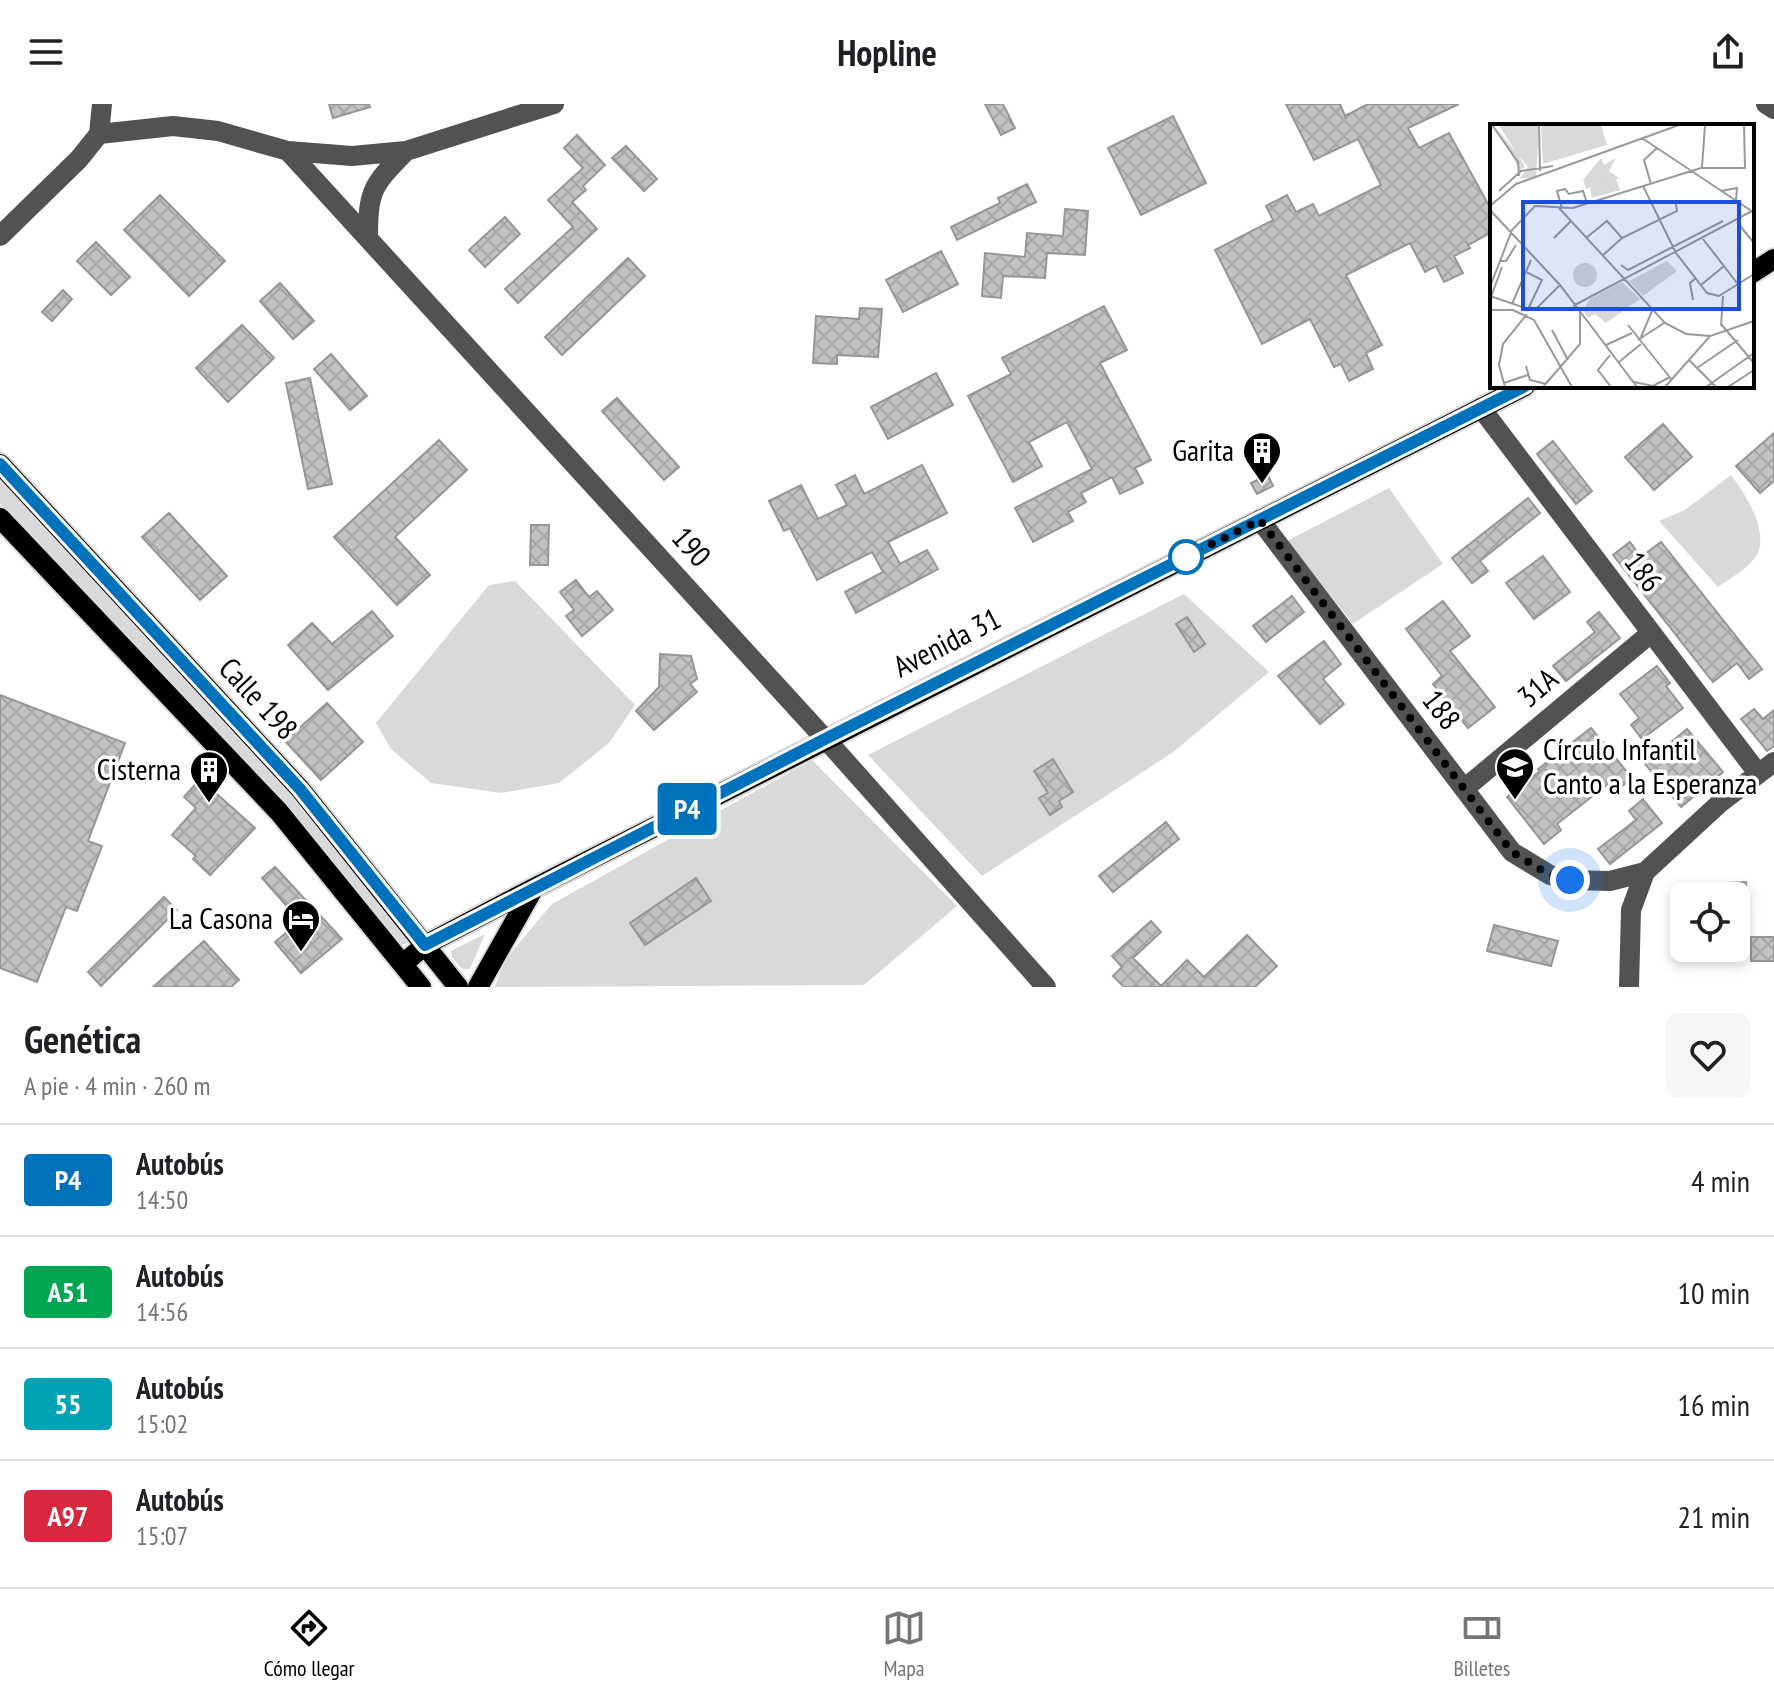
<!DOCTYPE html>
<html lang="es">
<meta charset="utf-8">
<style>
body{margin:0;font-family:"PT Sans Narrow",sans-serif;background:#f6f6f6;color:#202124;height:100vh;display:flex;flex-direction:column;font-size:30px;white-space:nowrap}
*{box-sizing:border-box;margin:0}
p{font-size:26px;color:#757577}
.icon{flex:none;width:44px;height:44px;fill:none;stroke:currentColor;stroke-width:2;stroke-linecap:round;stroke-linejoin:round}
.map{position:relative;height:883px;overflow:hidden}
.sheet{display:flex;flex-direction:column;background:#fff;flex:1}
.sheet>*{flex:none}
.badge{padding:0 16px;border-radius:6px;font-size:28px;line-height:52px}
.buttons{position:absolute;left:1670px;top:778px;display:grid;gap:16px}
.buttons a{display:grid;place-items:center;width:80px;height:80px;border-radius:12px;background:#fff;box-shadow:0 4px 12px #0003;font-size:40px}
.you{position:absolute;width:40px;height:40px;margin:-20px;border:6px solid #fff;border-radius:50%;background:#1a73e8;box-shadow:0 0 0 12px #1a73e833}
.map>.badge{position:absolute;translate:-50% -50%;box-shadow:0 0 0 4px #fff}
.round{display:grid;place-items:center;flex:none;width:84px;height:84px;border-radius:12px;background:#f6f6f6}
.headline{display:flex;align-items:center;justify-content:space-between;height:136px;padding:0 24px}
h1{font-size:38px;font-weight:600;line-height:60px}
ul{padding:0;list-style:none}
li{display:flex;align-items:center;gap:24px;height:112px;padding:0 24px;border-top:2px solid #e0e0e0}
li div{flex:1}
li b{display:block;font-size:30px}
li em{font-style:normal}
li .badge{min-width:88px;font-weight:700;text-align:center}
header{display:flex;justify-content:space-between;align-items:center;height:104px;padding:0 24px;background:#fff;font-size:36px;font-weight:600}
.tab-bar{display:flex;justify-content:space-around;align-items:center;height:112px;border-top:2px solid #e0e0e0;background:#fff;font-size:22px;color:#757577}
.tab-bar a{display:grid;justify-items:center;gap:4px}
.tab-bar .current{color:#000}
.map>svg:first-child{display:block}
.green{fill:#d9d9d9}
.building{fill:url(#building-cross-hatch);stroke:#969696;stroke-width:2}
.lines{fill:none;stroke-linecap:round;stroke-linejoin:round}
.major-casing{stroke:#dbdbdb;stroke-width:24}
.minor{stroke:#525252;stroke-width:20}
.major{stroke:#000;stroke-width:20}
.line-casing{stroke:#fff;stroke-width:18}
.line{stroke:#0072bc;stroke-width:12}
.walk{stroke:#000;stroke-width:8;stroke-dasharray:0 14.4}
.stop-dot{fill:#fff;stroke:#0072bc;stroke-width:4}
.labels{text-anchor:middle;stroke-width:7;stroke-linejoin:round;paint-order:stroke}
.poi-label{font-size:30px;fill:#000;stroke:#fff;text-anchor:end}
.street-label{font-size:30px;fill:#000;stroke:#fff}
.inset-road{fill:none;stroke:#999;stroke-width:2}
.view{fill:#1d4ed8;fill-opacity:0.15;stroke:#1d4ed8;stroke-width:4}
.inset-edge{fill:none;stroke:#000;stroke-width:4}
</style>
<header><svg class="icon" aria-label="menu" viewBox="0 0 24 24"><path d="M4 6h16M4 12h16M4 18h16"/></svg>Hopline<svg class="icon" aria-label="share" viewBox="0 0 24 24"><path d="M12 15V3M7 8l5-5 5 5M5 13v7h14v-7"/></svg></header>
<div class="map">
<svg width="1774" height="883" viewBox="0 0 1774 883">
<defs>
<pattern id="building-cross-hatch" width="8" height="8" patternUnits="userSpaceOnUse" patternTransform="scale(2)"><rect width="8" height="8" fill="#c2c2c2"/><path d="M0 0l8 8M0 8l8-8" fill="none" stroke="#a5a5a5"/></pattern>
</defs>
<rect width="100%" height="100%" fill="#fff"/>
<path class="green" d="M1731 371C1745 389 1774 434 1753 456 1744 467 1729 475 1718 483L1659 417 1685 406Z
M0 372 296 693 409 836 405 840H397L284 702 0 399Z
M1389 384 1443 460 1353 520 1287 437Z
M515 477 635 601 609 639 559 679 501 689 431 679 391 645 376 619 489 481Z
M1184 490 1269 568 1172 649 982 772 868 651Z
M812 656 957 802 864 881 495 883 504 857 552 800Z
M485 830 470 865H462L452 853 451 847Z"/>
<path class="building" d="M329 0H369L370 3 333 14Z
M985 0H1003L1015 24 1001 31Z
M1286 0H1340L1345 12 1368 0H1459L1408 24 1419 44 1449 29 1492 107V128L1468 141 1470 144 1454 152 1463 169 1444 178 1436 162 1425 168 1410 139 1346 171 1382 241 1366 249 1373 265 1349 277 1341 260 1334 263 1310 215 1262 240 1215 146 1273 116 1266 102 1287 91 1296 108 1313 100 1319 112 1381 81 1358 35 1314 56Z
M1173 12 1206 79 1141 111 1108 44Z
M577 31 605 61 583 82 586 86 572 98 597 125 518 199 505 185 573 123 548 96 583 64 564 44Z
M626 42 657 75 644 87 612 54Z
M1027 80 1036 98 957 136 951 123 1000 99 998 94Z
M160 91 225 157 189 192 124 126Z
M1065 105 1088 107 1085 151 1047 149 1045 174 1003 172 1001 194 982 192 985 149 1025 153 1027 129 1063 132Z
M505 113 520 130 485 163 469 146Z
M96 138 130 173 111 191 77 157Z
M941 147 958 180 903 208 886 176Z
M628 154 645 172 562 251 545 233Z
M280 179 314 217 293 235 260 197Z
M63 186 72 195 52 217 42 208Z
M1104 202 1127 246 1100 259 1151 356 1135 364 1143 379 1120 390 1112 373 1081 389 1086 398 1068 408 1073 417 1033 438 1015 404 1092 365 1067 318 1029 338 1042 362 1013 378 968 292 1011 270 1002 254Z
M860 204 882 205 878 253 837 251V260L813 259 816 212 859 215Z
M242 221 274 254 228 298 196 264Z
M331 250 367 292 350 306 314 265Z
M936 269 953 301 888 335 871 303Z
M310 274 332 380 308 385 286 279Z
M617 294 679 363 664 376 602 307Z
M1663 320 1692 353 1654 386 1625 353Z
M1774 329V377L1760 389 1736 362Z
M439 336 467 366 395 433 430 471 397 501 334 433Z
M1553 337 1592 387 1576 400 1537 350Z
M922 361 947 409 888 438 900 460 927 446 938 465 856 509 845 488 883 468 872 448 817 476 790 424 784 427 769 397 801 381 818 415 847 401 836 381 855 371 864 390Z
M1268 371 1273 382 1257 390 1251 379Z
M1528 394 1540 409 1480 457 1488 467 1472 479 1452 454Z
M169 409 227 472 200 496 142 433Z
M531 421H549L548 461H530Z
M1630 438 1641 453 1661 438 1762 565 1749 575 1737 559 1713 578 1613 451Z
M1543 452 1570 488 1534 515 1506 479Z
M576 476 589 493 597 487 613 506 582 532 566 512 574 506 560 488Z
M1292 492 1304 508 1266 538 1253 522Z
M1443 497 1470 532 1450 547 1495 603 1468 624 1433 580 1442 572 1406 525Z
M372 507 393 532 328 586 288 541 312 519 332 540Z
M1599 508 1620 534 1566 577 1553 562 1595 528 1587 518Z
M1187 513 1205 540 1194 548 1176 520Z
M1324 537 1341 560 1323 575 1344 600 1320 620 1278 572Z
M660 550 691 552 697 575 690 580 697 588 654 626 636 607 659 583Z
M1657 562 1670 579 1666 582 1683 604 1642 635 1631 621 1639 614 1620 590Z
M0 591 125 639 88 737 102 742 77 807 66 803 37 878 0 864Z
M327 599 363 638 321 676 285 637Z
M1754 605 1763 615 1774 606V642L1767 647 1741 615Z
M1591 624 1632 674 1615 688 1608 680 1557 720 1561 726 1544 740 1507 693 1540 667 1538 665Z
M1687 625 1723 668 1681 703 1645 660Z
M1053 655 1073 688 1059 697 1062 703 1050 711 1039 694 1048 689 1034 667Z
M200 675 255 724 210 771 193 755 196 752 172 731 196 704 184 693Z
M1643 695 1662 719 1610 760 1598 745 1636 716 1629 707Z
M1166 718 1179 735 1113 788 1099 772Z
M275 763 342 835 301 869 275 838 300 817 262 774Z
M696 774 711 797 645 841 630 819Z
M1746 778 1747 794 1706 792V780Z
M164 793 177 806 101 882 88 868Z
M1151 817 1161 828 1133 854 1161 882 1187 856 1204 873 1247 831 1277 862 1255 883H1124L1113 872 1122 863 1112 852Z
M1494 821 1558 837 1551 862 1487 847Z
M1751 833H1774V857H1751Z
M204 837 239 876 231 883H153Z"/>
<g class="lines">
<g class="major-casing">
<path id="major" d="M1752 169 1774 155
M0 360 300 685 458 883
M0 414 279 708 421 883
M403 860 425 841 534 784 1525 282
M478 883 533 785"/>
</g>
<path class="minor" d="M1766 0 1774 5
M99 30 102 0
M288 47 838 649 1046 883
M0 132 79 55 99 30 173 22 218 27 288 47 352 52 406 47 554 0
M368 134C368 85 373 81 406 47
M1481 304 1757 668
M1260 416 1512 748 1550 771 1570 776 1610 777 1645 768 1721 698 1774 658
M1464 685 1651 529
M1629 883 1631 806 1645 768"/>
<use href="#major" class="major"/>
</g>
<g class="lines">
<g class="line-casing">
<path id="line" d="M0 360 300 685 425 841 825 635 1525 282"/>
</g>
<use href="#line" class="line"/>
<path class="walk" d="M1186 453 1260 416 1512 748 1550 771 1570 776"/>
</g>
<defs>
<g id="building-pin" transform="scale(2)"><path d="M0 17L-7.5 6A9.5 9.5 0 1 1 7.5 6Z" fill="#000" stroke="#fff"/><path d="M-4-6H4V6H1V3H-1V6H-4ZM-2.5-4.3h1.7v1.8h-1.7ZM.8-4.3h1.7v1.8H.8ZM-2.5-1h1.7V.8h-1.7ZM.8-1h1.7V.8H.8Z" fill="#fff"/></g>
<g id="school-pin" transform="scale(2)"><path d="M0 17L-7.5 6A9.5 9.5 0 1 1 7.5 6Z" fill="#000" stroke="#fff"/><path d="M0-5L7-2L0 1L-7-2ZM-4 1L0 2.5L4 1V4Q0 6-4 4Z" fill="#fff"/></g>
<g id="hotel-pin" transform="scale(2)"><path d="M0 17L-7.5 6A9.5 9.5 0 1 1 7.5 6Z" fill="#000" stroke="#fff"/><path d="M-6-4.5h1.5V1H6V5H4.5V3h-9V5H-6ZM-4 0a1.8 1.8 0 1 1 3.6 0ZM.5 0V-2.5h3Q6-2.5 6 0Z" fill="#fff"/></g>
</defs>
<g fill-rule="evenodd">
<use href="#building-pin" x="1262" y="347"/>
<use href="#school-pin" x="1515" y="663"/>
<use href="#building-pin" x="209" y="666"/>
<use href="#hotel-pin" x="301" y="815"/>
</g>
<circle class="stop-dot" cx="1186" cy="453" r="16"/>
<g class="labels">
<g class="poi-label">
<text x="1234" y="357">Garita</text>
<text x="1543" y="656" text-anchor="start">Círculo Infantil<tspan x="1543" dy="34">Canto a la Esperanza</tspan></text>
<text x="181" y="676">Cisterna</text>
<text x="273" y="825">La Casona</text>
</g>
<g class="street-label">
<text transform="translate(691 443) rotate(48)" y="10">190</text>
<text transform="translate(1643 468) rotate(53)" y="10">186</text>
<text transform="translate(947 539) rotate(-27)" y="10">Avenida 31</text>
<text transform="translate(1538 584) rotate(-40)" y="10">31A</text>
<text transform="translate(258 595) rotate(47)" y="10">Calle 198</text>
<text transform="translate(1441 606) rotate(52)" y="10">188</text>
</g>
</g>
<g transform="translate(1490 20)">
<rect width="264" height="264" fill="#fff"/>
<path d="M4 1 25 27 9 1H49L46 54H30L38 43 29 32 35 43 30 46ZM51 1H111L117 21 53 40ZM177 137 187 147 153 172 139 157ZM83 151a12 12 0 1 1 24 0a12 12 0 1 1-24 0ZM132 158 150 175 116 199 105 190 98 194 93 186 100 175Z" fill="#d9d9d9"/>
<path d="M111 34 114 41 126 34 119 47 129 54 96 65 93 56Z" fill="#d9d9d9"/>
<path d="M126 55 130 66 102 74 100 65 105 60Z" fill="#d9d9d9"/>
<path class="inset-road" d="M2 1 28 38 29 52M49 1 50 47M152 14 263 88M212 43 215 1M161 60 154 36 167 24M153 62 186 129 217 169 229 172M9 67 31 47 63 42M231 67 247 64 246 76M0 82 26 60 189 1M69 84 175 199 196 210 220 212M72 84 67 67 75 65 79 70 93 67 97 79M0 86 70 161 147 263M247 98 264 119M64 114 81 97M96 114 117 97 132 114M213 115 247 159M112 132 132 114 187 87 186 80M9 137H16L26 121M131 141 138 146 233 97M211 161 234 142M0 163 22 106 45 82 83 84 211 44H255L254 1M0 172 38 185 52 156 34 147M229 172 264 150M1 173 12 143M203 176 200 159 206 154M22 180 41 136M83 182 264 86M41 183 45 186 70 161M0 186H23L44 196 82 263M231 200 264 239M138 201 182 256M231 202 233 172M62 206 78 236M151 213 162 187M148 216 174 199M116 221 142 209M120 231 108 246 121 263M199 236 226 263M129 238 151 220M36 242 40 256 56 260M207 244 248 216M144 258 163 262 180 253M14 259 38 251M15 263 9 241 13 220 37 190M53 263 90 220V187M175 263 220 212 264 197M216 263 264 229M238 263 264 246"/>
<path class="view" d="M33 78H249V185H33Z"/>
<rect width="264" height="264" class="inset-edge"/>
</g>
</svg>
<div class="buttons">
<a><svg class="icon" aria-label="locate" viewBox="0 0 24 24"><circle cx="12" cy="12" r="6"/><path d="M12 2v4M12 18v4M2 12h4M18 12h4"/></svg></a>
</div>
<div class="you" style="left:1570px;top:776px"></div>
<b class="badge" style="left:687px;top:705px;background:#0072bc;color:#fff">P4</b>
</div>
<section class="sheet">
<div class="headline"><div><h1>Genética</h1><p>A pie · 4 min · 260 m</p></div><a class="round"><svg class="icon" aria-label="heart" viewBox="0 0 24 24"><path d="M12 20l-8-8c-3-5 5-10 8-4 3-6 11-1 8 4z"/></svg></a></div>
<ul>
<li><span class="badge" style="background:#0072bc;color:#fff">P4</span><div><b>Autobús</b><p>14:50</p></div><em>4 min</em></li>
<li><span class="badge" style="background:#00a651;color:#fff">A51</span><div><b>Autobús</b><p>14:56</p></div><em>10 min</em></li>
<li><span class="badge" style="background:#00a3b4;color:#fff">55</span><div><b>Autobús</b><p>15:02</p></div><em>16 min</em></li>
<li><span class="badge" style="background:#d7263d;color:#fff">A97</span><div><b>Autobús</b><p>15:07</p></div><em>21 min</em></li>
</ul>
</section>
<nav class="tab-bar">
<a class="current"><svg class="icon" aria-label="directions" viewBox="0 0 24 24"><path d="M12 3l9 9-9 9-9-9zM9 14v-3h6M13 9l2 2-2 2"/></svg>Cómo llegar</a>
<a><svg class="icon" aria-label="map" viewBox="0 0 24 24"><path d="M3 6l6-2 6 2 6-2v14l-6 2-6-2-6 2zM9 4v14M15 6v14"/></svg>Mapa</a>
<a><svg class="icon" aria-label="tickets" viewBox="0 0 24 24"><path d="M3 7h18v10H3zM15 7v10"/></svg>Billetes</a>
</nav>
